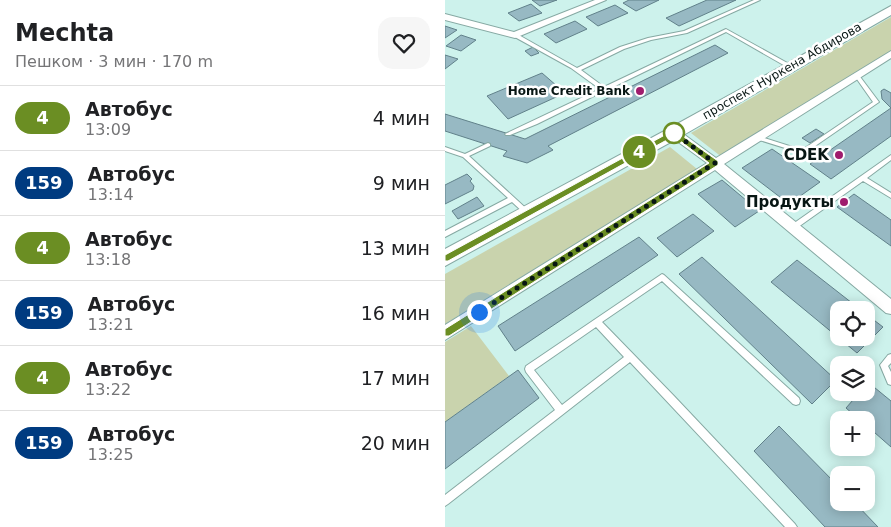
<!DOCTYPE html>
<html lang="ru">
<meta charset="utf-8">
<style>
body{margin:0;font-family:"DejaVu Sans",sans-serif;background:#f6f6f6;color:#202124;height:100vh;display:flex;flex-direction:column;font-size:19px;white-space:nowrap}
*{box-sizing:border-box;margin:0}
p{font-size:16px;color:#757577}
.icon{flex:none;width:28px;height:28px;fill:none;stroke:currentColor;stroke-width:2;stroke-linecap:round;stroke-linejoin:round}
.map{position:relative;flex:1;overflow:hidden}
.details{display:flex;flex-direction:column;background:#fff;width:445px}
.details>*{flex:none}
.badge{padding:0 10px;border-radius:16px;font-size:18px;line-height:32px}
.controls{position:absolute;left:385px;top:301px;display:grid;gap:10px}
.controls a{display:grid;place-items:center;width:45px;height:45px;border-radius:10px;background:#fff;box-shadow:0 2px 12px #0003;font-size:25px}
.you{position:absolute;width:25px;height:25px;margin:-12px;border:4px solid #fff;border-radius:50%;background:#1a73e8;box-shadow:0 0 0 8px #1a73e833}
.map>.badge{position:absolute;translate:-50% -50%;box-shadow:0 0 0 2px #fff}
.round{display:grid;place-items:center;flex:none;width:52px;height:52px;border-radius:15px;background:#f6f6f6}
.head{display:flex;align-items:center;justify-content:space-between;height:85px;padding:0 15px}
h1{font-size:24px;font-weight:600;line-height:38px}
ul{padding:0;list-style:none}
li{display:flex;align-items:center;gap:15px;height:65px;padding:0 15px;border-top:1px solid #e0e0e0}
li div{flex:1}
li b{display:block;font-size:19px}
li em{font-style:normal}
li .badge{min-width:55px;font-weight:700;text-align:center}
main{display:flex;flex:1;min-height:0}
.map>svg:first-child{display:block}
.green{fill:#c9d3ad}
.building{fill:#97b9c3;stroke:#61818a}
.lines{fill:none;stroke-linecap:round;stroke-linejoin:round}
.service-casing{stroke:#86a9a3;stroke-width:2}
.minor-casing{stroke:#86a9a3;stroke-width:2}
.secondary-casing{stroke:#86a9a3;stroke-width:2}
.service{fill:#fff;fill-rule:evenodd}
.minor{fill:#fff;fill-rule:evenodd}
.secondary{fill:#fff;fill-rule:evenodd}
.line{fill:#6b8e23;stroke:#fff}
.walk{stroke:#081614;stroke-width:5;stroke-dasharray:0 9}
.poi-dot{fill:#9f1c6d;stroke:#fff;stroke-width:2}
.stop-dot{fill:#fff;stroke:#6b8e23;stroke-width:2.5}
.labels{text-anchor:middle;stroke-width:5;stroke-linejoin:round;paint-order:stroke}
.far-street-label{font-size:12px;fill:#081614;stroke:#fff}
.far-poi-label{font-size:12px;font-weight:bold;fill:#081614;stroke:#fff;text-anchor:end}
.poi-label{font-size:15px;font-weight:bold;fill:#081614;stroke:#fff;text-anchor:end}
</style>
<main>
<section class="details">
<div class="head"><div><h1>Mechta</h1><p>Пешком · 3 мин · 170 m</p></div><a class="round"><svg class="icon" aria-label="heart" viewBox="0 0 24 24"><path d="M12 20l-8-8c-3-5 5-10 8-4 3-6 11-1 8 4z"/></svg></a></div>
<ul>
<li><span class="badge" style="background:#6b8e23;color:#fff">4</span><div><b>Автобус</b><p>13:09</p></div><em>4 мин</em></li>
<li><span class="badge" style="background:#003b80;color:#fff">159</span><div><b>Автобус</b><p>13:14</p></div><em>9 мин</em></li>
<li><span class="badge" style="background:#6b8e23;color:#fff">4</span><div><b>Автобус</b><p>13:18</p></div><em>13 мин</em></li>
<li><span class="badge" style="background:#003b80;color:#fff">159</span><div><b>Автобус</b><p>13:21</p></div><em>16 мин</em></li>
<li><span class="badge" style="background:#6b8e23;color:#fff">4</span><div><b>Автобус</b><p>13:22</p></div><em>17 мин</em></li>
<li><span class="badge" style="background:#003b80;color:#fff">159</span><div><b>Автобус</b><p>13:25</p></div><em>20 мин</em></li>
</ul>
</section>
<div class="map">
<svg width="446" height="527" viewBox="0 0 446 527">
<rect width="100%" height="100%" fill="#cdf2ec"/>
<path class="green" d="M446 17V54L278 158 246 133Z
M225 147 252 169 0 324V274Z
M26 326 64 376 0 422V342Z"/>
<path class="building" d="M87 0H112L95 6Z
M184 0H214L191 11 178 3Z
M262 0H291L234 26 221 18Z
M86 4 97 13 74 21 63 13Z
M170 5 183 13 153 26 141 17Z
M130 21 142 29 111 43 99 34Z
M0 26 12 30 0 38Z
M16 35 31 40 16 51 1 46Z
M270 45 283 53 103 146 108 150 82 163 58 156 62 151 0 131V114L80 139Z
M88 47 94 53 86 56 80 51Z
M0 55 13 59 0 69Z
M97 73 120 93 63 119 42 96Z
M439 89 446 93V108L437 99 436 91Z
M446 108V136L386 179 365 164Z
M371 129 379 134 365 143 357 138Z
M327 149 375 182 344 204 297 168Z
M22 174 27 179 25 181 29 186 28 190 0 204V185Z
M277 180 314 211 290 227 253 194Z
M409 194 446 220V246L392 207Z
M32 197 39 206 13 219 7 211Z
M248 214 269 231 232 257 212 238Z
M194 237 213 255 70 351 53 326Z
M257 257 391 380 367 404 234 274Z
M352 260 416 310H394V338H421V314L438 327 412 353 326 282Z
M73 370 94 398 0 469V422Z
M424 383 446 401V447L421 425V420H415L401 408 415 392H421V386Z
M334 426 394 487V502H409L433 527H380L309 451Z"/>
<g class="lines">
<g class="service-casing">
<path id="service" d="M309 0H315L242 33 206 40 179 49 136 70 159 87 281 29 346 65V67H342L281 32 162 90V91H159L92 124 65 135H61L60 134 155 89 126 68 68 36V34H72L132 68 175 47 203 38 239 31Z
M409 74H413L434 102 360 153H356L311 139 310 138 313 136 357 150 428 102 409 75Z
M43 143 45 144V146L24 156 85 212 84 214H80L67 202 0 237V231L63 198 18 157 0 151V147L20 154Z
M446 155V160L422 178 446 193V198L418 181 349 230H345L344 228 345 226Z
M217 274 219 275 354 398 355 401 354 404 351 405 348 404 217 281 157 322 229 396 350 524 352 527H340L185 362 3 504 0 506V495L110 410 81 372 80 369 81 366ZM151 327 179 357 117 405 89 370Z
M446 354V363L443 366 446 372V385L443 384 435 365 443 355Z"/>
</g>
<g class="minor-casing">
<path id="minor" d="M150 0H161L70 38 0 20V14L69 32Z
M446 51V58L279 164 446 299V314L441 313 270 170 0 340V325L262 163 225 136 223 133 225 130H233L271 158Z"/>
</g>
<g class="secondary-casing">
<path id="secondary" d="M446 6V15L235 137 0 266V249L223 129Z"/>
</g>
<use href="#service" class="service"/>
<use href="#minor" class="minor"/>
<use href="#secondary" class="secondary"/>
</g>
<path class="line" d="M229 130 273 161V165L4 336H0V329L264 163 229 136 3 261H0V255Z"/>
<g class="lines">
<path class="walk" d="M34 312 270 163 229 133"/>
</g>
<g class="poi-dot">
<circle cx="195" cy="91" r="5"/>
<circle cx="394" cy="155" r="5"/>
<circle cx="399" cy="202" r="5"/>
</g>
<circle class="stop-dot" cx="229" cy="133" r="10"/>
<g class="labels">
<g class="far-street-label">
<text transform="translate(337 71) rotate(-30)" y="4">проспект Нуркена Абдирова</text>
</g>
<g class="far-poi-label">
<text x="185" y="95">Home Credit Bank</text>
</g>
<g class="poi-label">
<text x="384" y="160">CDEK</text>
<text x="389" y="207">Продукты</text>
</g>
</g>
</svg>
<div class="controls">
<a><svg class="icon" aria-label="locate" viewBox="0 0 24 24"><circle cx="12" cy="12" r="6"/><path d="M12 2v4M12 18v4M2 12h4M18 12h4"/></svg></a>
<a><svg class="icon" aria-label="layers" viewBox="0 0 24 24"><path d="M12 4l9 5-9 5-9-5zM3 14l9 5 9-5"/></svg></a>
<a>+</a>
<a>−</a>
</div>
<div class="you" style="left:34px;top:312px"></div>
<b class="badge" style="left:194px;top:152px;background:#6b8e23;color:#fff">4</b>
</div>
</main>
